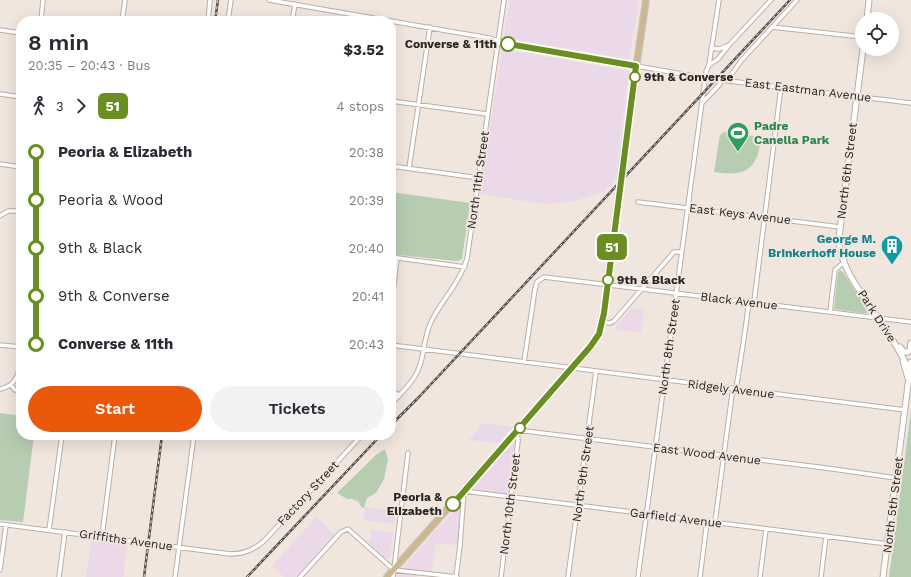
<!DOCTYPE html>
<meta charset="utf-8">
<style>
body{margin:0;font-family:"Work Sans",sans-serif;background:#f2f2f3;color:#2b2b33;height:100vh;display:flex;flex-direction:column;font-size:15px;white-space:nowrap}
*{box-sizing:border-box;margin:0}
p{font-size:13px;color:#7c7c81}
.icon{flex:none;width:22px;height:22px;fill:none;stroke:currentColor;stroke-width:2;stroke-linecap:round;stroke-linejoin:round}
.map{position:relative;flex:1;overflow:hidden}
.panel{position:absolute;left:16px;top:16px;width:380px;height:424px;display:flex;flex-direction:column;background:#fff;border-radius:16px;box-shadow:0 4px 16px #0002}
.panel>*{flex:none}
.badge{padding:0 8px;border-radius:6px;font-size:14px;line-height:26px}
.buttons{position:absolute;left:855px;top:12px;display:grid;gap:8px}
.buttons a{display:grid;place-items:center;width:44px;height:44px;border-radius:50%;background:#fff;box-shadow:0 4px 16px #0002;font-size:20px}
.map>.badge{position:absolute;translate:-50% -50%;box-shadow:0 0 0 2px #fff}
.legs{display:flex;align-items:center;gap:6px;height:44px;padding:0 12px;font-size:13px}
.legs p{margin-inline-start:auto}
.head{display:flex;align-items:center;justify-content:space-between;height:68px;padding:0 12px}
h1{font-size:22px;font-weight:600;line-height:30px}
.action{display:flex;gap:8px;margin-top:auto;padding:8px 12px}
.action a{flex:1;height:46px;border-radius:24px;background:#ea580c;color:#fff;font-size:16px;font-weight:600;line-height:46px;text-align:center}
.action a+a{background:#f2f2f3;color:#2b2b33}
ul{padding:0 12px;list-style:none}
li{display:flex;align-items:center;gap:14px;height:48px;font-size:15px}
li i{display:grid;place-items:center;width:6px;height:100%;margin:0 5px;background:currentColor}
li i::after{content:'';width:10px;height:10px;margin:-5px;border:3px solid;border-radius:50%;background:#fff}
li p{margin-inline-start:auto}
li:first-child i{background:linear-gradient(#0000 50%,currentColor 0)}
li:last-child i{background:linear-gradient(currentColor 50%,#0000 0)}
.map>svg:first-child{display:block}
.commercial{fill:#ebd8e8}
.green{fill:#b7cdb2}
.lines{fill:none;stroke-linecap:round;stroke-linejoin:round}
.street-casing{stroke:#baafa8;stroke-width:5.5}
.secondary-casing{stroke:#baafa8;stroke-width:7}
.primary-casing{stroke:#c7c6c6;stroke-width:8}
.street{stroke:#fff;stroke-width:3.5}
.secondary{stroke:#fff;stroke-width:5}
.primary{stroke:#ccb88e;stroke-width:5.5}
.rail-casing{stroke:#57514d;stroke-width:2.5}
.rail{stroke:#f1e6de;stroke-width:1;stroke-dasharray:3;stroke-linecap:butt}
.line-1-casing{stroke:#fff;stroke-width:9}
.line-1{stroke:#6b8e23;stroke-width:6}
.stop-1-dot{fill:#fff;stroke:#6b8e23;stroke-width:2}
.labels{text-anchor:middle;stroke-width:4;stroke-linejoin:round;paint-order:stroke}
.stop-label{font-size:12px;font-weight:bold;fill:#292522;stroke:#f1e6de;text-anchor:end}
.street-label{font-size:12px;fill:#292522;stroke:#f1e6de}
.leisure-label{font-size:12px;font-weight:bold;fill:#27864d;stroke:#f1e6de;text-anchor:start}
.culture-label{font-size:12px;font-weight:bold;fill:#0d838f;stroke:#f1e6de;text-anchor:end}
</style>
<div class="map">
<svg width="911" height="577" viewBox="0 0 911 577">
<rect width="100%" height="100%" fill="#f1e6de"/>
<path class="commercial" d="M510 0H639L629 59 507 38 504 37Z
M502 49 629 71 615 179 604 192 571 202 545 204 480 194Z
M632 308 644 310 641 333 614 329Z
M483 423 513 427 499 443 469 440Z
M515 441 509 494 473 489V488Z
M459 505 460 529 457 545 436 543 431 576 417 575 416 577H397L398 573Z
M365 507 396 511 394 524 363 520Z
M316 517 336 536 296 577H284L272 566Z
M371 530 393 533 390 558H385L369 544Z
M93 531 128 536 123 577H86Z"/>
<path class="green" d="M724 132 761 137C758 170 745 177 714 172L720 135Z
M391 192 470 203 462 259 460 260 456 261 391 254Z
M840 270 843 272 867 309V313H862L834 309 838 272Z
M911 410V577H889Z
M0 413 21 416V435H34L23 522 0 520Z
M385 449 388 460 384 479 376 493 367 498 364 508 361 507 359 502 352 499H347L337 493 376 455Z"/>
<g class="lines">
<g class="street-casing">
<path id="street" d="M269 0 489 38 505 43 705 78 911 103
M41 21 43 0
M122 21 125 0
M208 21 210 0
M228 21 231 0
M292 21 295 4
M772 27 862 37
M0 30 21 33
M711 48 719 49 727 46
M709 65 718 59 730 44 771 0
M730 81 731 75 741 61 797 0
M0 94 21 97
M391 101 487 114
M703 102 720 84 721 80
M0 164 21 167
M391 166 479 178
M409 168 430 27
M638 202 840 227
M0 216 8 211H21
M391 257 465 267
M754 302 781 87
M391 308 397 258
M830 312 835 270 843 263
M602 322 610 323 614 321 674 252H682
M0 345 21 347
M391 345 905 410
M524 362 535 289 537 282 544 277 911 322
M11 385 15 390
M0 389C16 386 19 374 21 360
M391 392 396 393 399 396
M391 404C402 392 415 381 420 365 425 350 424 334 432 320 443 299 460 282 467 259L504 0
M715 522 732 394 736 389 743 345 749 302
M0 524 230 554C243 554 254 550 264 541L362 435
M49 530 62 435
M102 536 115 435
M0 570 6 525
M59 577 65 532
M175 577 194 435
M300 577 341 532 348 529 394 570 457 577
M393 577 408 453
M456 577 460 545 464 491 888 544
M501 577 518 441 517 430 826 468 896 478
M568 577 596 372
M638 577 706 72 709 65 719 0
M700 577 707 521
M760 577 766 529
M821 577 826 536"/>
</g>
<g class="secondary-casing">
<path id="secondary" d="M867 19 869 0
M863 49 839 237C838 268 867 300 883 325 893 340 902 355 910 371
M900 347 904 352H908L910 350 911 343
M903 361 908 378
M883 577 911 362"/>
</g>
<g class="primary-casing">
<path id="primary" d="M387 577 591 347 599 334 604 313 623 158 646 0"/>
</g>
<use href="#street" class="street"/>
<use href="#secondary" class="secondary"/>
<use href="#primary" class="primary"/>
<g class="rail-casing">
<path id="rail" d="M215 21 218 0
M391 425 419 397 790 0
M144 577 162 435
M247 577 381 435"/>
</g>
<use href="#rail" class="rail"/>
</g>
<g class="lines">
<g class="line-1-casing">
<path id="line-1" d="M453 504 590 347 599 334 604 313 636 66 508 44"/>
</g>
<use href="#line-1" class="line-1"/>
</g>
<defs>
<g id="stadium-pin" transform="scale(1.15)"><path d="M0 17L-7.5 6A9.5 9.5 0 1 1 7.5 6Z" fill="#2e9e5b" stroke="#f1e6de"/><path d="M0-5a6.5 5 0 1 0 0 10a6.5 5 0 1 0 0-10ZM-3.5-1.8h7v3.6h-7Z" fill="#fff"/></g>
<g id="building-pin" transform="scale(1.15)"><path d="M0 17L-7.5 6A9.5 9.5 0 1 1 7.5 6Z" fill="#0f9aa8" stroke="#f1e6de"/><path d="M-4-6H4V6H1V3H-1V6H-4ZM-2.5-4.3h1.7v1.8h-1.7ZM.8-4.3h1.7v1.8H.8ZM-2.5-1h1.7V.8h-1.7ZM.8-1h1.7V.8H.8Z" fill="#fff"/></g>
</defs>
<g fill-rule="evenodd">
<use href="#stadium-pin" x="738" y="133"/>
<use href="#building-pin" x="892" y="246"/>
</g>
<g class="stop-1-dot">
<circle cx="508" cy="44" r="7"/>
<circle cx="635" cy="77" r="5"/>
<circle cx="608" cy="280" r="5"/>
<circle cx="520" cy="428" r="5"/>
<circle cx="453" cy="504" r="7"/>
</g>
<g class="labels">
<g class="stop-label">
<text x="497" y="48">Converse &amp; 11th</text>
<text x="644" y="81" text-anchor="start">9th &amp; Converse</text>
<text x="617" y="284" text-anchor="start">9th &amp; Black</text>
<text x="442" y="501">Peoria &amp;<tspan x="442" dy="14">Elizabeth</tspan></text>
</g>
<g class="street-label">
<text transform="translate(808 90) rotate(7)" y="4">East Eastman Avenue</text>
<text transform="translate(847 171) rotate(-83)" y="4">North 6th Street</text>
<text transform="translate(478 180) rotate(-82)" y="4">North 11th Street</text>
<text transform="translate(740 214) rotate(7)" y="4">East Keys Avenue</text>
<text transform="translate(739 301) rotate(7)" y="4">Black Avenue</text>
<text transform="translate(877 316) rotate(57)" y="4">Park Drive</text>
<text transform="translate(669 347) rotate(-82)" y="4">North 8th Street</text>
<text transform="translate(731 389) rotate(7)" y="4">Ridgely Avenue</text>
<text transform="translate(707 454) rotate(7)" y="4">East Wood Avenue</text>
<text transform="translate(583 474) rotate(-82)" y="4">North 9th Street</text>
<text transform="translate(308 493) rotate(-47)" y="4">Factory Street</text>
<text transform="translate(510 504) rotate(-83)" y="4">North 10th Street</text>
<text transform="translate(893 505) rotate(-83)" y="4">North 5th Street</text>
<text transform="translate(676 518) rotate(7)" y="4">Garfield Avenue</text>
<text transform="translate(126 540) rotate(8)" y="4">Griffiths Avenue</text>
</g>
<g class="leisure-label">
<text x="754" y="130">Padre<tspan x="754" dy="14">Canella Park</tspan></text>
</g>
<g class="culture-label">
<text x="876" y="243">George M.<tspan x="876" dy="14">Brinkerhoff House</tspan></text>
</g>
</g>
</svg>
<div class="buttons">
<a><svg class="icon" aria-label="locate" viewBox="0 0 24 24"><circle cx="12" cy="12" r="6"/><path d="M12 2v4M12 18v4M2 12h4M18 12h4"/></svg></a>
</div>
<b class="badge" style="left:612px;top:247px;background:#6b8e23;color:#fff">51</b>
<section class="panel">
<div class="head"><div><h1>8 min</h1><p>20:35 – 20:43 · Bus</p></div><b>$3.52</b></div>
<div class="legs"><svg class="icon" aria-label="walk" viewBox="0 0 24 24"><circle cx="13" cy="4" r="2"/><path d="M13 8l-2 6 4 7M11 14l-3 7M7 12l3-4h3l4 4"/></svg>3<svg class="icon" aria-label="forward" viewBox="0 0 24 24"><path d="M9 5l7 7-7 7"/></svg><b class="badge" style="background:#6b8e23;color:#fff">51</b><p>4 stops</p></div>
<ul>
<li><i style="color:#6b8e23"></i><b>Peoria &amp; Elizabeth</b><p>20:38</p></li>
<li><i style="color:#6b8e23"></i><span>Peoria &amp; Wood</span><p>20:39</p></li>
<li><i style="color:#6b8e23"></i><span>9th &amp; Black</span><p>20:40</p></li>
<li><i style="color:#6b8e23"></i><span>9th &amp; Converse</span><p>20:41</p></li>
<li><i style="color:#6b8e23"></i><b>Converse &amp; 11th</b><p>20:43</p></li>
</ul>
<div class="action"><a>Start</a><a>Tickets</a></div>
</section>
</div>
